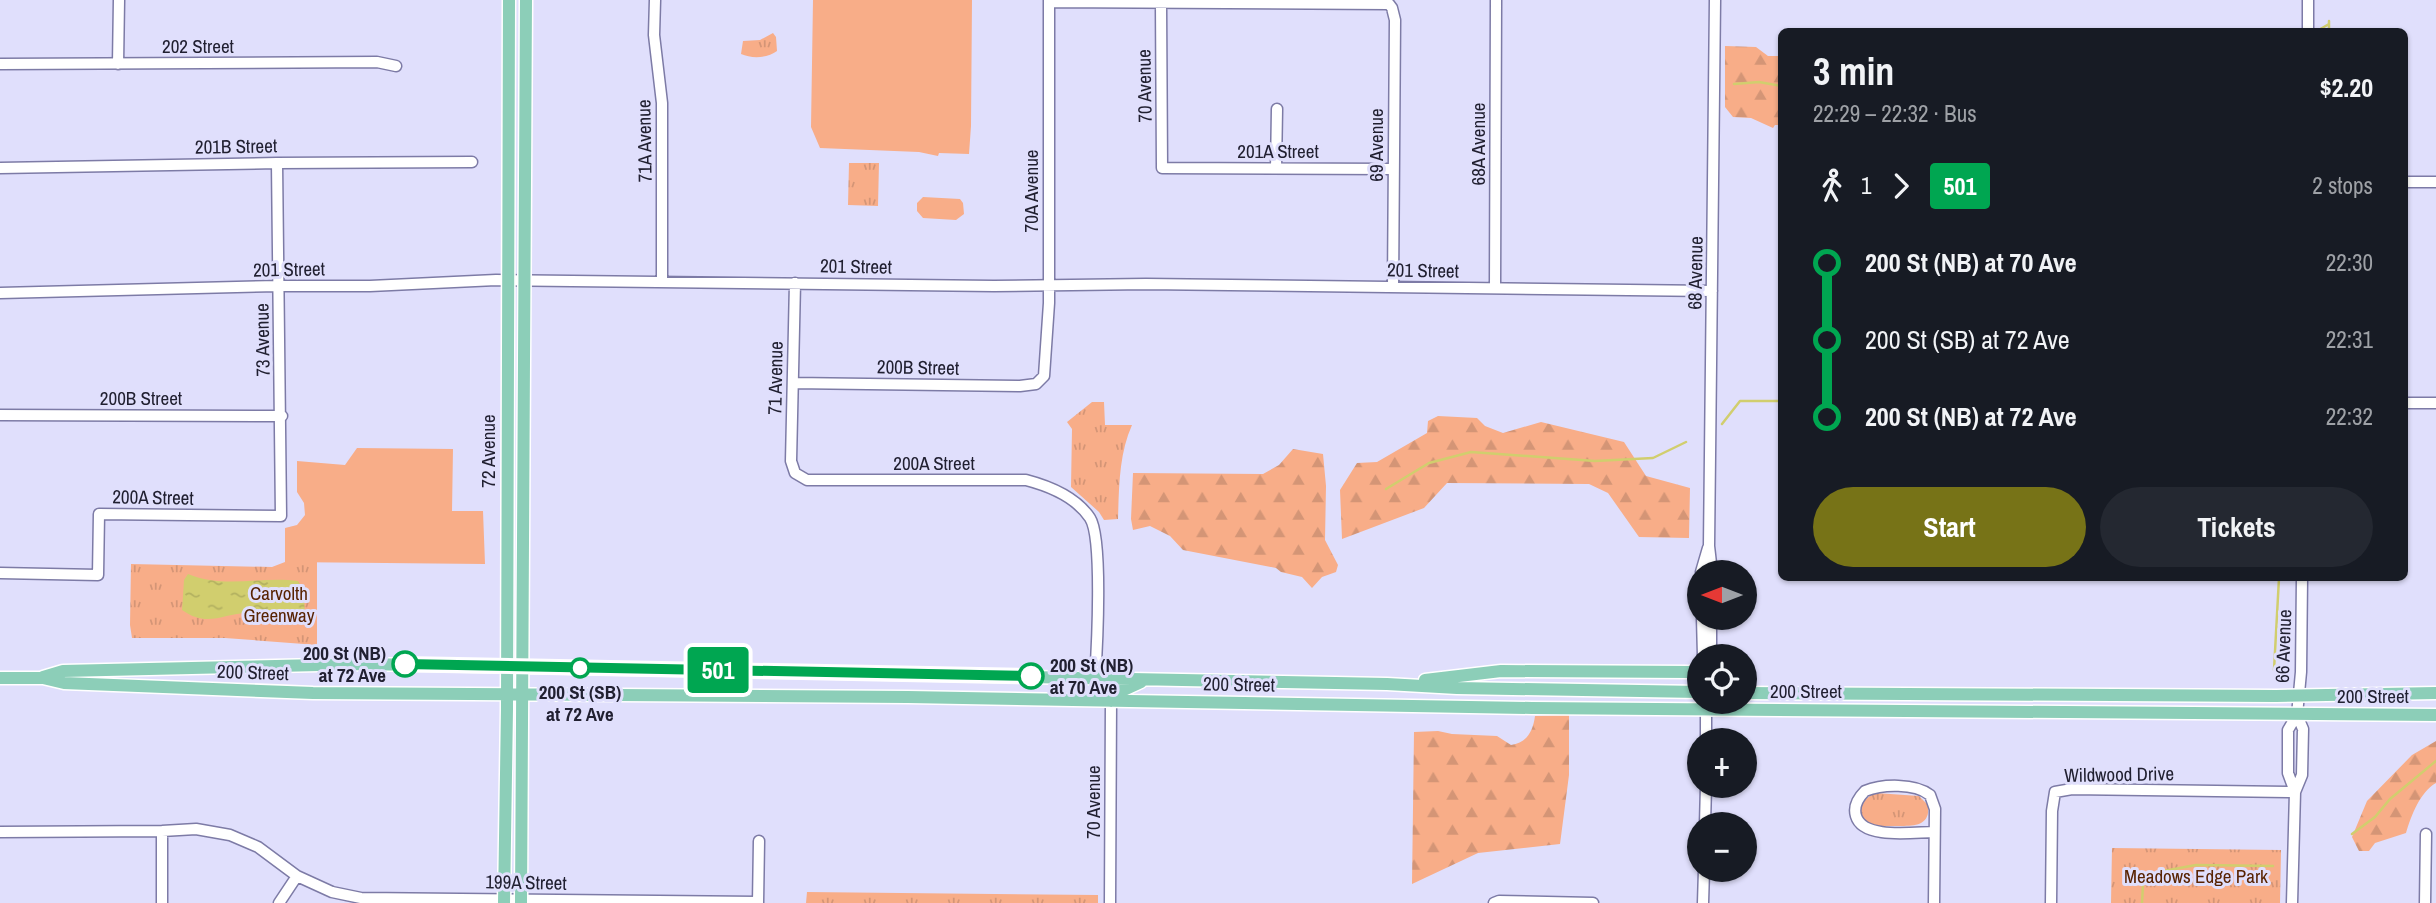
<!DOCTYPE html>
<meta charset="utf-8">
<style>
body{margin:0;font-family:"Archivo Narrow",sans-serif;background:#242831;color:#f1f3f6;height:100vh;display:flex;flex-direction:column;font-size:26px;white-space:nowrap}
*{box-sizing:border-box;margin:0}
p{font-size:23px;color:#9ea1a6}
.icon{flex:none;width:38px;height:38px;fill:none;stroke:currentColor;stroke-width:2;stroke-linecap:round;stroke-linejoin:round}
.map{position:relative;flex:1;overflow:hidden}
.drawer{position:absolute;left:1778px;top:28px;width:630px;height:553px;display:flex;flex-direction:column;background:#171b24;border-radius:10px;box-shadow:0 2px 5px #0004}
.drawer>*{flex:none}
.badge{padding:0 14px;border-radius:5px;font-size:24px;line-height:46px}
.needle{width:46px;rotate:270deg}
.controls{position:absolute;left:1687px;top:560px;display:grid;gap:14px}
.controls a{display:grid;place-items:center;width:70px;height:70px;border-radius:50%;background:#171b24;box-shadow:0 2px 5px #0004;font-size:35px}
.map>.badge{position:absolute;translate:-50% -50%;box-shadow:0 0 0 4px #fff}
.legs{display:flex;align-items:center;gap:10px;height:77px;padding:0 35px;font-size:23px}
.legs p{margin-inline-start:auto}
.head{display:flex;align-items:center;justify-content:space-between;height:119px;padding:0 35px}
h1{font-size:38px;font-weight:700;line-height:52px}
.cta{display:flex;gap:14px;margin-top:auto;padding:14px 35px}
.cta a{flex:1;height:80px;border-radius:42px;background:#777317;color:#fff;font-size:28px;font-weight:700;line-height:80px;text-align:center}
.cta a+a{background:#242831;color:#f1f3f6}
ul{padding:0 35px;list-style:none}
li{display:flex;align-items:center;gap:24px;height:77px;font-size:26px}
li i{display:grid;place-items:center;width:10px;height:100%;margin:0 9px;background:currentColor}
li i::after{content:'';width:18px;height:18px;margin:-9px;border:5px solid;border-radius:50%;background:#171b24}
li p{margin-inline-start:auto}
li:first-child i{background:linear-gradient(#0000 50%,currentColor 0)}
li:last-child i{background:linear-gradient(currentColor 50%,#0000 0)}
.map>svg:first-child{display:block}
.grass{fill:#f8ad88}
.forest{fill:url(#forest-firs)}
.park{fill:url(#park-tufts)}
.water{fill:url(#water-ripples)}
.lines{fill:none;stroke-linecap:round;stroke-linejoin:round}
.stream{stroke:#d1ce6e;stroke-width:2.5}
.minor-casing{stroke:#7d7ba6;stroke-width:13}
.major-casing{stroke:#fff;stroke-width:15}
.minor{stroke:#fff;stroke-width:10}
.major{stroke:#8cceb8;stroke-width:12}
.line-1-casing{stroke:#fff;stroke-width:16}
.line-1{stroke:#00a651;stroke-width:10}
.stop-1-dot{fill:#fff;stroke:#00a651;stroke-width:3.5}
.labels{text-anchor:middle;stroke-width:6;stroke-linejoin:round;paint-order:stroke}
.street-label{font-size:19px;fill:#212031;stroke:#e0dffc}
.park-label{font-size:19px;fill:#582302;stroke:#e0dffc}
.stop-label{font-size:19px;font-weight:bold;fill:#212031;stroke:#e0dffc;text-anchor:end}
</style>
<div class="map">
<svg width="2436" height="903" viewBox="0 0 2436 903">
<defs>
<pattern id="forest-firs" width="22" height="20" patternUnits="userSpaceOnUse" patternTransform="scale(1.75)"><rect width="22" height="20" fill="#f8ad88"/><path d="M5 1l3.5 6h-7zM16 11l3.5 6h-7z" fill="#d49576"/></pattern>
<pattern id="park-tufts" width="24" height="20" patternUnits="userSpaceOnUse" patternTransform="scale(1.75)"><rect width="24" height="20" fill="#f8ad88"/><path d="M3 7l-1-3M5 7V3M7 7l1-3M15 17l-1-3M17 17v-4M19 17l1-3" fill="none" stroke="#d49576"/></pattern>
<pattern id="water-ripples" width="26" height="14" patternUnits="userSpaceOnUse" patternTransform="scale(1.75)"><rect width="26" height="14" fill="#d1ce6e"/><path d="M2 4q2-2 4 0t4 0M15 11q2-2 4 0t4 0" fill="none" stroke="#b3b160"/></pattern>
</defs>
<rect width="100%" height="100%" fill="#e0dffc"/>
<path class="grass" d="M813 0H972L971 126 969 154 939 153 938 156 919 152 820 148 811 127Z
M923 197 960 199 963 203 964 214 956 220 923 218 917 211V203Z
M357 448 453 449 452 511H483L485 564 285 562V528L297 525 305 515 304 503 297 492V461L345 465Z"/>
<path class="forest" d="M1725 46 1756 47 1768 56H1781V125H1775L1773 128 1751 118 1733 117 1725 107Z
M1438 416 1477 418 1485 426 1503 433 1541 422 1624 442 1646 476 1690 488 1689 538 1639 537 1608 493 1589 484 1447 483 1424 508 1342 539 1340 490 1357 463 1377 462 1427 433 1428 421Z
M1293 449 1323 454 1326 486 1325 540 1338 565 1336 572 1322 577 1312 588 1302 577 1281 572 1276 568 1183 550 1170 536 1150 526 1133 530 1131 519 1133 473 1263 474 1279 465Z
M1569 715V775L1560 844 1478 853 1412 884 1414 732 1438 731 1452 734 1497 736 1511 745C1527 743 1533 731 1535 716Z
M2436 741V783C2420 792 2411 816 2406 833L2375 843 2369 851H2359L2352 837 2367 801 2412 755Z"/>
<path class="park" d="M773 33 776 37 777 51C768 58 752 59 741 54L743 41 760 40Z
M849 163H879L878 206 848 205Z
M1092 402H1104L1105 425H1132C1119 454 1119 487 1118 519L1104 520 1099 512 1071 487 1072 429 1067 422Z
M285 562H317V645L225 638H132L130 625 131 564 272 567Z
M1876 793 1919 796 1928 805C1931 828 1911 826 1894 826 1886 826 1874 827 1867 822 1854 812 1864 797 1876 793Z
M2112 848 2281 850 2280 903H2111Z
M807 892 1098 895V903H806Z"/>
<path class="water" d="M188 574C224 589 261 576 298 581L304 591 305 620 300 623C285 617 267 613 251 613 223 612 209 629 182 610L184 580Z"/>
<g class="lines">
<path class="stream" d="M2317 31 2329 24
M2329 32V21
M1734 84 1759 82 1782 86
M1722 424 1740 401H1782
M1386 489 1429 463 1471 452 1595 461 1653 458 1686 442
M2274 670 2279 578
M2352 834 2375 817 2390 799 2436 761
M2142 903 2143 884 2158 872 2196 865 2273 866"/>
<g class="minor-casing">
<path id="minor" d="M655 0 654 35 662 103V282
M1049 2 1389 4 1392 8 1395 20 1393 287
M1161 4 1162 168 1393 169
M2308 32V0
M0 64 377 62 396 66
M118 64 119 0
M0 168 277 163 472 162
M1276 168 1277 109
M2404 182H2436
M795 283 791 461 795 473 807 480H1026C1049 486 1076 497 1090 518 1103 538 1097 649 1095 678
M1495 288 1496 0
M0 293 278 286H370L496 280 994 286 1146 284 1712 291
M793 383 1020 386 1036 384 1044 376 1049 303V0
M2404 403H2436
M0 415 282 416
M1701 572 1708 548
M1712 572 1709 546 1715 0
M0 573 98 575 99 514 281 516 277 163
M1702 618 1703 656
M1711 650V618
M1706 740V710
M2295 792 2302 775 2303 729 2297 715 2301 672 2302 578
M1705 824 1706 786
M0 832 162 831 196 829 230 835 258 847 297 876 332 892 361 898 758 902
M162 903V831
M279 903 297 876
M758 903 759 841
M1110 903 1111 701
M1494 903 1499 901 1593 903
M1703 903 1704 870
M1934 903 1935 809 1930 795C1915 783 1882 784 1865 791 1858 798 1853 806 1856 816 1863 840 1914 832 1934 832
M2051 903 2052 811 2055 792 2072 789 2295 792
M2292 903 2295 792 2288 773V730L2297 715
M2425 903 2426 834"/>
</g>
<g class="major-casing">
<path id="major" d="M43 677 63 671 363 664 1387 684 1457 688 1699 692
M0 678H43L64 683 313 693 908 697 1532 708 2436 715
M1425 680 1501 671 1692 672 1699 668
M1745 693 2276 696 2436 693
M1111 701 1117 693 1141 682
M504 903 507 709 509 0
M521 903 526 0"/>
</g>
<use href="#minor" class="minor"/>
<use href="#major" class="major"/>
</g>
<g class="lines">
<g class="line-1-casing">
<path id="line-1" d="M405 664 1031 676"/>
</g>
<use href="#line-1" class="line-1"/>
</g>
<g class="stop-1-dot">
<circle cx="405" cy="664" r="12"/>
<circle cx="580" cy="668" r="9"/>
<circle cx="1031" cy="676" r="12"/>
</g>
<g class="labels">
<g class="street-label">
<text x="198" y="53">202 Street</text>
<text transform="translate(1144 86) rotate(-91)" y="7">70 Avenue</text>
<text transform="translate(644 141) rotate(-91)" y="7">71A Avenue</text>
<text transform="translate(1478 144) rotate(-90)" y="7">68A Avenue</text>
<text transform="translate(1376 145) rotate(-90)" y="7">69 Avenue</text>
<text transform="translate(236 146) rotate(-1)" y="7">201B Street</text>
<text x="1278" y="158">201A Street</text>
<text transform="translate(1031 191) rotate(-90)" y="7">70A Avenue</text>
<text transform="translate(856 266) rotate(1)" y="7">201 Street</text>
<text transform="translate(289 269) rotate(-1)" y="7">201 Street</text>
<text transform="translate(1423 270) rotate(1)" y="7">201 Street</text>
<text transform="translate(1695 273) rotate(-89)" y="7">68 Avenue</text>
<text transform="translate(262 340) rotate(-91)" y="7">73 Avenue</text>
<text transform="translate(918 367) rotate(1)" y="7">200B Street</text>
<text transform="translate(775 378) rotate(-89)" y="7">71 Avenue</text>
<text x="141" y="405">200B Street</text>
<text transform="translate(488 451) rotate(-90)" y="7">72 Avenue</text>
<text x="934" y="470">200A Street</text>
<text transform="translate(153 497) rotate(1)" y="7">200A Street</text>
<text transform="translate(2283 646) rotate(-88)" y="7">66 Avenue</text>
<text transform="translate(253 672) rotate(2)" y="7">200 Street</text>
<text transform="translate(1239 684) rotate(1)" y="7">200 Street</text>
<text x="1806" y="698">200 Street</text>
<text x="2373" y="703">200 Street</text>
<text transform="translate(2119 774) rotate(-1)" y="7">Wildwood Drive</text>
<text transform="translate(1093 802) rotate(-90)" y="7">70 Avenue</text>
<text transform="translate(526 882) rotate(1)" y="7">199A Street</text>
</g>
<g class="park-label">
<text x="279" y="600">Carvolth<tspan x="279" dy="22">Greenway</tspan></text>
<text x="2196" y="883">Meadows Edge Park</text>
</g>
<g class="stop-label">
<text x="386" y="660">200 St (NB)<tspan x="386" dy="22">at 72 Ave</tspan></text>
<text x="1050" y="672" text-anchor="start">200 St (NB)<tspan x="1050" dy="22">at 70 Ave</tspan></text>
<text x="580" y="699" text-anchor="middle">200 St (SB)<tspan x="580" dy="22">at 72 Ave</tspan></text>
</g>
</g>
</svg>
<div class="controls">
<a><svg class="needle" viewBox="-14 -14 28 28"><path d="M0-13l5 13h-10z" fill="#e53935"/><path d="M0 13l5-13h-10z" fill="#9ea1a6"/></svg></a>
<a><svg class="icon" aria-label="locate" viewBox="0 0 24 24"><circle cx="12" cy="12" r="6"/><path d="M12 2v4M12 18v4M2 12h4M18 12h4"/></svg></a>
<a>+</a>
<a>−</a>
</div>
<b class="badge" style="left:718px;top:670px;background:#00a651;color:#fff">501</b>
<section class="drawer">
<div class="head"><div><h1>3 min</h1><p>22:29 – 22:32 · Bus</p></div><b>$2.20</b></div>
<div class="legs"><svg class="icon" aria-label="walk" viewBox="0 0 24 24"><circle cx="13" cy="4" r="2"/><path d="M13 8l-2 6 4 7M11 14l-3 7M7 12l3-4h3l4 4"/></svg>1<svg class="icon" aria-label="forward" viewBox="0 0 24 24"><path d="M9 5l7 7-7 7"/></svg><b class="badge" style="background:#00a651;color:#fff">501</b><p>2 stops</p></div>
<ul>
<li><i style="color:#00a651"></i><b>200 St (NB) at 70 Ave</b><p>22:30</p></li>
<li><i style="color:#00a651"></i><span>200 St (SB) at 72 Ave</span><p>22:31</p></li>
<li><i style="color:#00a651"></i><b>200 St (NB) at 72 Ave</b><p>22:32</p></li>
</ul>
<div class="cta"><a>Start</a><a>Tickets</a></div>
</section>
</div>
